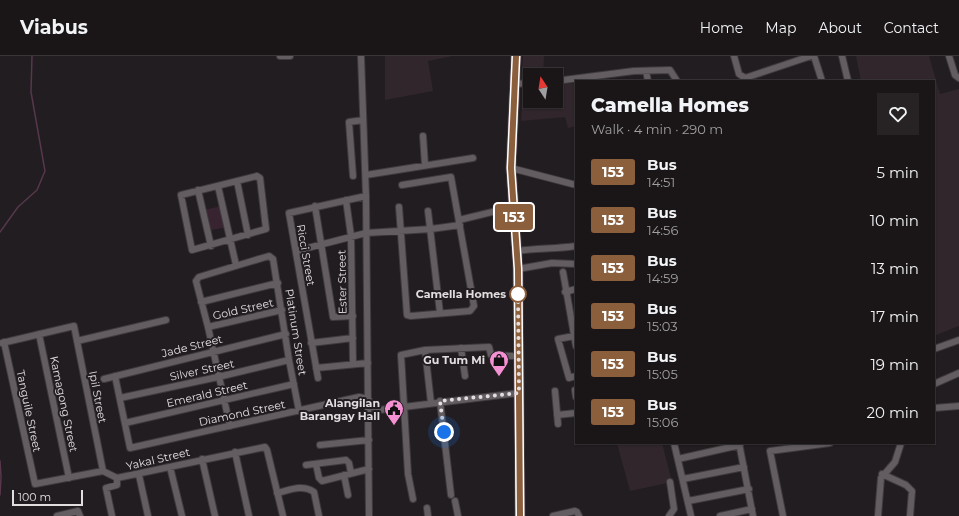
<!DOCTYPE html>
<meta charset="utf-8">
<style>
body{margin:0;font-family:Montserrat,sans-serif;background:#272325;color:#f1f3f6;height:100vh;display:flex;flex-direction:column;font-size:15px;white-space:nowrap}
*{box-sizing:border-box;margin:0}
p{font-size:13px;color:#9f9fa2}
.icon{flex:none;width:22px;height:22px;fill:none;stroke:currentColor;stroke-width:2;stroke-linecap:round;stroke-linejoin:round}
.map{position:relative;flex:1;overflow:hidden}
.sheet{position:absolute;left:575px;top:24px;width:360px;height:364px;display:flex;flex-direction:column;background:#1a1618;border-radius:0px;box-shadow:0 1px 3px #0004,0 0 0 1px #383537}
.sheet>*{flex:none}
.badge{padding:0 8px;border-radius:3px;font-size:14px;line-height:26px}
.needle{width:26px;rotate:348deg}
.fabs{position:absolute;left:523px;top:12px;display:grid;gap:8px}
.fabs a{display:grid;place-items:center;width:40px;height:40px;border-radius:0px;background:#1a1618;box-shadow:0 1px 3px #0004,0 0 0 1px #383537;font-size:20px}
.scale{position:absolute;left:12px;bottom:10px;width:71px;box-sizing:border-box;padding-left:4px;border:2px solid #e2dee0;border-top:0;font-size:11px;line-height:14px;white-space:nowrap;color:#e2dee0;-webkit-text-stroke:3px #221d20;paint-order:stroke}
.you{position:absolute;width:20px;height:20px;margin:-10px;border:3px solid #fff;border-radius:50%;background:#1a73e8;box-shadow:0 0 0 6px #1a73e833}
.map>.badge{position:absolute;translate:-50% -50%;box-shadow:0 0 0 2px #fff}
.round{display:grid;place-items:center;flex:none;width:42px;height:42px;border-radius:0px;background:#272325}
.head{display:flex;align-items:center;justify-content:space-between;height:68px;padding:0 16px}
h1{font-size:19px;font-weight:800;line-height:30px}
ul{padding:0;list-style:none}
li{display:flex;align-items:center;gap:12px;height:48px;padding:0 16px}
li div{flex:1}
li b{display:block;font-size:15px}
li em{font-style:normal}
li .badge{min-width:44px;font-weight:700;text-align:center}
header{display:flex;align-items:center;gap:24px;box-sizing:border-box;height:56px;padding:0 20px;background:#1a1618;border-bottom:1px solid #383537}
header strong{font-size:19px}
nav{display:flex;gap:22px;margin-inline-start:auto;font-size:14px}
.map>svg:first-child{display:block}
.built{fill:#30262c}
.green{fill:#382331}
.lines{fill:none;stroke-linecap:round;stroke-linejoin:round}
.stream{stroke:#56374b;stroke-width:1.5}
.street-casing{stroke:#3f3b3d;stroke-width:8}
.primary-casing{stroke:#3f3b3d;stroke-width:11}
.street{stroke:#635d61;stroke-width:6}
.primary{stroke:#9a6588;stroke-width:9}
.line-casing{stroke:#fff;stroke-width:9}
.line{stroke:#8b5e3c;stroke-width:6}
.walk{stroke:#e2dee0;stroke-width:4;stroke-dasharray:0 7.2}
.stop-dot{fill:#fff;stroke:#8b5e3c;stroke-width:2}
.labels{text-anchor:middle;stroke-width:4;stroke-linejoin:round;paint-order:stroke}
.street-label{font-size:11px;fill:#e2dee0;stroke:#221d20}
.stop-label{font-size:11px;font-weight:bold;fill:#e2dee0;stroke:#221d20;text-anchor:end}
.poi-label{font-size:11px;font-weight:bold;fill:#e2dee0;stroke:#221d20;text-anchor:end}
</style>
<header>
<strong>Viabus</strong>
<nav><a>Home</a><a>Map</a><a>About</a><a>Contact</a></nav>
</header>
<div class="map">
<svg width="959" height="460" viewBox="0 0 959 460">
<rect width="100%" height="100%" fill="#221d20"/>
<path class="built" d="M385 0H453L428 5 433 35 385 44Z
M523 0H544L543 19H530V24L521 25Z
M856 0H929L940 38 959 33V270L936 279 934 273V25H861Z
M576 27V70L568 72 565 61 521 65 523 32 530 31V45H556V29Z
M617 387H662L672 426 630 435Z"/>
<path class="green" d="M222 150 227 171 207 175 203 154Z"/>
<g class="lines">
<path class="stream" d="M0 176 18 151 37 134 45 115 31 36 32 0
M0 405 1 421 0 439"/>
<g class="street-casing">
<path id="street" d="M280 0H290
M361 0 366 140 369 460
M734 0 739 18 745 22 811 0
M814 0 822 25
M842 0 848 25
M949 0 955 19 959 22
M646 15 648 25
M556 25 634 15 670 14 677 25
M514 28 530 27
M423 80 425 109
M511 112 576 129
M366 119 473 102
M257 120 260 122 266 173 192 194 181 139Z
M353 120 349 66 363 64
M237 125 248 179
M218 130 236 209
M198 134 211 190
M346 144 351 180 353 308
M315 150 333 261 353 260
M399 151 407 259 411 260 470 255 474 250 451 121 402 129
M428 155 440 257
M459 164 513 151
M296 195 366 177 431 173 460 169
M517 195C537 192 556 193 576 190
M518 213 552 207 576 208
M563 216 576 290
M565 236 576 233
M201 246 278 227
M208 271 282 254
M39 278 69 422
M574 280 558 283 569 322 576 320
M77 285 166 264
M4 286 35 428 103 415 117 422 265 391 267 394 283 460
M2 287 74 270 103 415
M311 287 353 282
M461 292 465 320
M934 293 959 284
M425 294 431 347
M316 312 368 307
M115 320 130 392 359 341 368 343 374 352 379 354 519 337
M318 322 289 157 366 140
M104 323 286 278
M934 328 959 317
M575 334 576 341
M555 335 558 368
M120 342 218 321 289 304
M440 345 451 439
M934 352 959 350
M557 359 576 357
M125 367 294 328
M230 370 208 271 196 225 199 221 269 200 273 203 289 304 299 355
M674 387 691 460
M739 387 753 460
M320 389 369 384
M235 396 249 460
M202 403 215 460
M678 403 740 389
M316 408 319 422 322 425 369 413
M306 409 346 404 349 407 351 417
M170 411 182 460
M882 418 906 429 912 435 910 460
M139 419 148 460
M344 419 348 439
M683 423 744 411
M277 437C290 434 302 428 314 436L319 460
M413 443 408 418 401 299 425 294 489 291 491 299 512 300
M455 445 458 460
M688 445 749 433
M427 452 428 460
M57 460 78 455 80 460
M112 460 106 432 117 429V422
M553 460 575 455 577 456 579 460
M669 460 674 453 670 426
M720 460 752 453
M783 460 770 395 830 387
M878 460 881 422 895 406 901 387"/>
</g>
<g class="primary-casing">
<path id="primary" d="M516 0 511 112 518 213 520 460"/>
</g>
<use href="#street" class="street"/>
<use href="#primary" class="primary"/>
</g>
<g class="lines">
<g class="line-casing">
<path id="line" d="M516 0 511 112 518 213 520 460"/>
</g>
<use href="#line" class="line"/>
<path class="walk" d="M444 376 440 345 519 337 518 238"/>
</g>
<defs>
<g id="shop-pin" transform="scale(1)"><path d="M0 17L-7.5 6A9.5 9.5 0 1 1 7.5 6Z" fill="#f491d3" stroke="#221d20"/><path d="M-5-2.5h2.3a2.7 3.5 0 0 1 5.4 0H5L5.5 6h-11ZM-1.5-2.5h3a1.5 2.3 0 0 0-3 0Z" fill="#111"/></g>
<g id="civic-pin" transform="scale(1)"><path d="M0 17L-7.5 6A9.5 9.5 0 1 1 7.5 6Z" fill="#f491d3" stroke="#221d20"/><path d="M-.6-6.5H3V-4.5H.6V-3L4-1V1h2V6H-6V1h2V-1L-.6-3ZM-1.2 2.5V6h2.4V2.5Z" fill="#111"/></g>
</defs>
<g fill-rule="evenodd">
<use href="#shop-pin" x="499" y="304"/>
<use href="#civic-pin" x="394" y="353"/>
</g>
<circle class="stop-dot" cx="518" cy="238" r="8"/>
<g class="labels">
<g class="street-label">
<text transform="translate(306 199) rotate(80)" y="4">Ricci Street</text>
<text transform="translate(342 226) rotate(-91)" y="4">Ester Street</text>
<text transform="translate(243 253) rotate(-13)" y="4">Gold Street</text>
<text transform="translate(296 276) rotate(81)" y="4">Platinum Street</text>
<text transform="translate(192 290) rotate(-14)" y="4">Jade Street</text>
<text transform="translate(202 314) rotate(-12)" y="4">Silver Street</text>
<text transform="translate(207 338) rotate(-13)" y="4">Emerald Street</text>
<text transform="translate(98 341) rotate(79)" y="4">Ipil Street</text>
<text transform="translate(64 348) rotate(78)" y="4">Kamagong Street</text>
<text transform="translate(29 355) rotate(78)" y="4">Tanguile Street</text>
<text transform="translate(242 357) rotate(-12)" y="4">Diamond Street</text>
<text transform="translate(158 403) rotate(-13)" y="4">Yakal Street</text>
</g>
<g class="stop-label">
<text x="506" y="242">Camella Homes</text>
</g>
<g class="poi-label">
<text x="485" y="308">Gu Tum Mi</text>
<text x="380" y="351">Alangilan<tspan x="380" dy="13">Barangay Hall</tspan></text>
</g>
</g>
</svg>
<div class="fabs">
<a><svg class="needle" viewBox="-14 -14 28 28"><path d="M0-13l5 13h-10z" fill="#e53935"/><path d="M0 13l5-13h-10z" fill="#9f9fa2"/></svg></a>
</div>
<div class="scale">100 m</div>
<div class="you" style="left:444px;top:376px"></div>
<b class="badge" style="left:514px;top:161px;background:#8b5e3c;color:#fff">153</b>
<section class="sheet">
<div class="head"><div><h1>Camella Homes</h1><p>Walk · 4 min · 290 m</p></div><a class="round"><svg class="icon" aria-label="heart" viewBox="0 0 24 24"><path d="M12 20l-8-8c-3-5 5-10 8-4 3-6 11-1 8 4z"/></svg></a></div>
<ul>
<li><span class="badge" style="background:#8b5e3c;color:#fff">153</span><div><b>Bus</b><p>14:51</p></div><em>5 min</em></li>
<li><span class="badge" style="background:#8b5e3c;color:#fff">153</span><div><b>Bus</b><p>14:56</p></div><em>10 min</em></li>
<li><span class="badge" style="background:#8b5e3c;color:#fff">153</span><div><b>Bus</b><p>14:59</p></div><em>13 min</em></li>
<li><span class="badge" style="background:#8b5e3c;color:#fff">153</span><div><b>Bus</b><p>15:03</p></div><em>17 min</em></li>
<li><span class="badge" style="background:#8b5e3c;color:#fff">153</span><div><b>Bus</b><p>15:05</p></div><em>19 min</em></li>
<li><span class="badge" style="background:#8b5e3c;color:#fff">153</span><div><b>Bus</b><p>15:06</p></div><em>20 min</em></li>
</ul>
</section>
</div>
